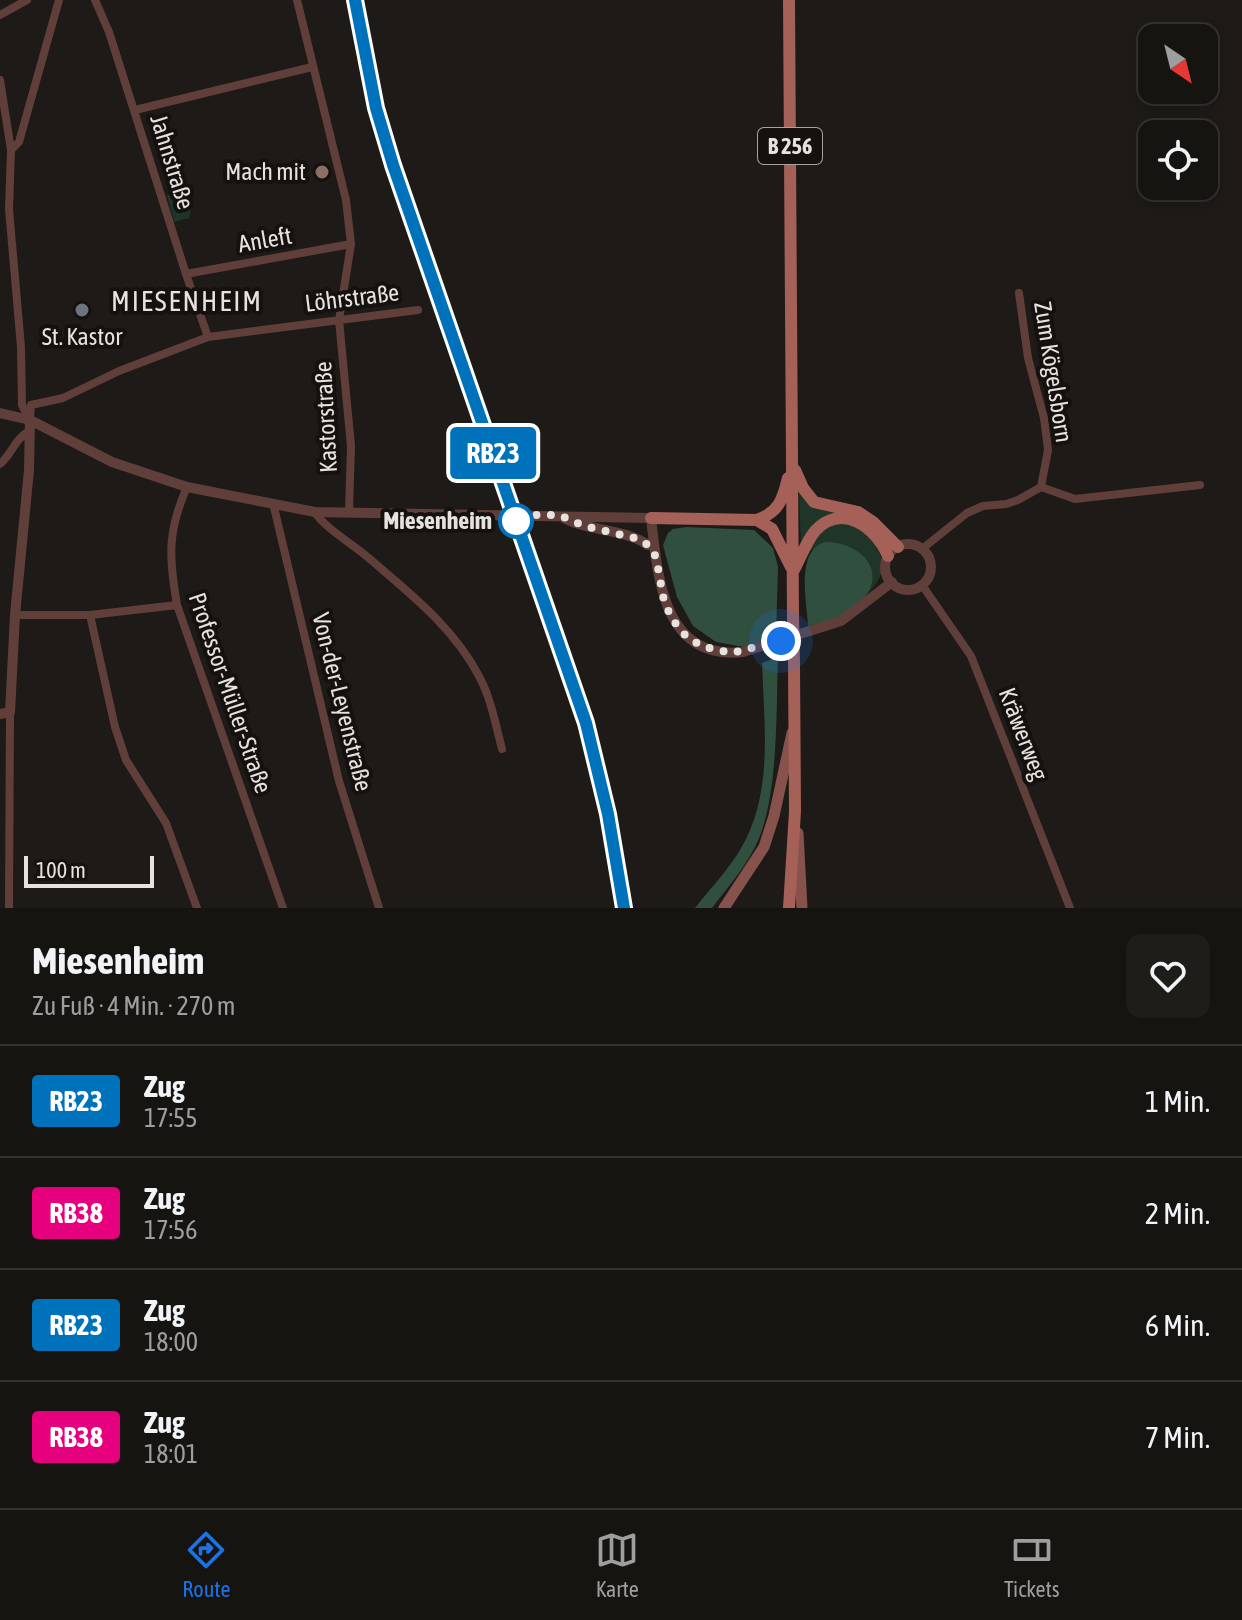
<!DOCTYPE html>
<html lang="de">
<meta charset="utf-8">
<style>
body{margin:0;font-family:"Asap Condensed",sans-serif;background:#1f1d1a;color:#f1f3f6;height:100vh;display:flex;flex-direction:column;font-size:30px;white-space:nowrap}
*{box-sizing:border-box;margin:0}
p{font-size:26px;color:#9e9e9f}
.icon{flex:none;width:44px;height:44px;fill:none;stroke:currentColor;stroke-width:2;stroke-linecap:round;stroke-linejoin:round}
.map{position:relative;height:908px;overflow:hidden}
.details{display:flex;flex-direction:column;background:#161411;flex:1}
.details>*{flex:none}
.badge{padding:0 16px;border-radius:6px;font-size:28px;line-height:52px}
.needle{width:52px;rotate:145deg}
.tools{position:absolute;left:1138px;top:24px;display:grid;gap:16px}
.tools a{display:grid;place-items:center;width:80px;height:80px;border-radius:16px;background:#161411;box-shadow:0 4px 12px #0003,0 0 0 2px #353331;font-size:40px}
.scale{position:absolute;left:24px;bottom:20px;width:130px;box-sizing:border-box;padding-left:8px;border:4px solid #e5e2df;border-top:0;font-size:22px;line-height:28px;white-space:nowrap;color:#e5e2df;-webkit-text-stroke:6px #15110e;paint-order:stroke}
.you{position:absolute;width:40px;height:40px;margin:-20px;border:6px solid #fff;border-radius:50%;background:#1a73e8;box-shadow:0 0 0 12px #1a73e833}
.map>.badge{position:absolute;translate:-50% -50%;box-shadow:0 0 0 4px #fff}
.round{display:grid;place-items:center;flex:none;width:84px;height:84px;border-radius:16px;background:#1f1d1a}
.head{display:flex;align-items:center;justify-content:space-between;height:136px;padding:0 32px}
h1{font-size:38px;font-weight:700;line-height:60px}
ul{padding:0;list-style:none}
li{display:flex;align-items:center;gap:24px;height:112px;padding:0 32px;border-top:2px solid #353331}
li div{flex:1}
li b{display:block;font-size:30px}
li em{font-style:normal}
li .badge{min-width:88px;font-weight:700;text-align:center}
.menu{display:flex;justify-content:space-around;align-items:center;height:112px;border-top:2px solid #353331;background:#161411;font-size:22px;color:#9e9e9f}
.menu a{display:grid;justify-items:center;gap:4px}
.menu .on{color:#1a73e8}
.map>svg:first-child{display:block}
.green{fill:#1f3528}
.forest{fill:#314f3e}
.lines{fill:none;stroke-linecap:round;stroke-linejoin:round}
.minor{stroke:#603f3a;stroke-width:8}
.tertiary{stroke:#603f3a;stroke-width:10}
.secondary{stroke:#87524b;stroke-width:11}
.primary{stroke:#a56158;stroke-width:12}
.rail{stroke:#8e8a87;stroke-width:3;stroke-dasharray:14 14;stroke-linecap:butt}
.primary-bridge{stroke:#a56158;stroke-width:12}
.line-casing{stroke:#fff;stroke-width:18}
.line{stroke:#0072bc;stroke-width:12}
.walk{stroke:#e5e2df;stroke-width:8;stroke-dasharray:0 14.4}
.education-dot{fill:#8d6e63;stroke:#15110e;stroke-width:3}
.worship-dot{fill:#6b7280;stroke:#15110e;stroke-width:3}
.stop-dot{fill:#fff;stroke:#0072bc;stroke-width:4}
.labels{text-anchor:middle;stroke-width:8;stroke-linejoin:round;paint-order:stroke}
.shield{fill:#15110e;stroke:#a7a3a0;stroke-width:2}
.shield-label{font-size:22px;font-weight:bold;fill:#e5e2df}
.street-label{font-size:24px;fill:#e5e2df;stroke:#15110e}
.poi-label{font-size:24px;fill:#e5e2df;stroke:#15110e;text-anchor:end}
.stop-label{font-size:24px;font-weight:bold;fill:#e5e2df;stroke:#15110e;text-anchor:end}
.quarter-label{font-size:28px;letter-spacing:2px;fill:#e5e2df;stroke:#15110e}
</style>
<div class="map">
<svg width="1242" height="908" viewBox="0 0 1242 908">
<rect width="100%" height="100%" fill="#1e1a17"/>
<path class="green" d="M178 194 192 204 189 218 174 222 167 195Z
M799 491 841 511 801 548Z
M835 522 864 527C882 554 893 569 866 595L871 584 811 550 806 563 813 540Z"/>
<path class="forest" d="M686 527 754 530 773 548 778 567 776 636 744 647 716 642 693 626 677 597 663 545 668 533 673 529Z
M825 542C865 542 892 577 855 607 841 618 824 622 808 626 807 602 795 551 825 542Z
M778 657C776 710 779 801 755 847 744 869 727 888 712 908H695C710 889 728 870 740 850 774 794 764 725 762 663Z"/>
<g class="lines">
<path class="minor" d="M95 0 109 32 186 274 208 337
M297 0 346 200 351 244 339 320 351 446 349 512
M0 15 27 0
M0 80 11 150
M135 110 312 67
M186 274 351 244
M1019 293 1028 358 1044 418 1048 450 1041 487
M30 419 31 405 63 398 119 371 208 337 418 310
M30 420 22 405 21 347 9 209 11 150 19 142 59 0
M0 464C13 453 13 441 29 431
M187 487C167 532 169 558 177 605L283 908
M1041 487 1075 499 1200 485
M273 503 339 781 379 908
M315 512C324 528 356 546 371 560 412 595 455 629 480 678 491 699 496 726 502 749
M922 549 967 513 983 506 1006 504 1018 500 1041 487
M922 585 971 656 1070 908
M15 615H90L177 605
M90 615 115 727 126 760 166 823 197 908
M9 908 10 712"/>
<path class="tertiary" d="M0 413 30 420 112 462 187 487 315 512 651 518
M564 518C590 532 623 528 648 545
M651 518C658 576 662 661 743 652L841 621 892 582
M885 567a23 23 0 1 1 46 0a23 23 0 1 1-46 0Z
M0 714 10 712 15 615 29 470 30 420"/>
<path class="secondary" d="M798 833 802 908
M724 908 764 847 774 816 792 733"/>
<path class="primary" d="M789 0 793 615
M795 470 803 488 814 502 858 512 873 522 898 547
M651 518 757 520C779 512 783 499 788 478
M757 520 772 529 791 567
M794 570C801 557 806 542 815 531 842 502 876 527 888 556
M789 908 795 811 794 664"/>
<path class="rail" d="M360 0 381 106 397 164 591 721 613 810 629 908"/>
<path class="primary-bridge" d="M793 615 794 664"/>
</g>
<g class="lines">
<g class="line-casing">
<path id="line" d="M355 0 376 108 393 165 586 723 608 814 624 908"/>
</g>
<use href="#line" class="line"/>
<path class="walk" d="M516 521 514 515H559L584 526 639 539 648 545 656 557 664 601 672 619 684 634 701 646 731 653 781 641"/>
</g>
<circle class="education-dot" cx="322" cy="172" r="8"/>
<circle class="worship-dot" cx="82" cy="310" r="8"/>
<circle class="stop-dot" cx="516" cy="521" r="16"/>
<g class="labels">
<rect class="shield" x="758" y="128" width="64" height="36" rx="6"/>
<g class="shield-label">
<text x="790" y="154">B 256</text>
</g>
<g class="street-label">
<text transform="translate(172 162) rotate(73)" y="8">Jahnstraße</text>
<text transform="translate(265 240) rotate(-10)" y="8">Anleft</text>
<text transform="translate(352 298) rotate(-7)" y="8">Löhrstraße</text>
<text transform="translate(1053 372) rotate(81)" y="8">Zum Kögelsborn</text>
<text transform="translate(326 417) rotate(-93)" y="8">Kastorstraße</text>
<text transform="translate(230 693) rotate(71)" y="8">Professor-Müller-Straße</text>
<text transform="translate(342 702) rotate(76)" y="8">Von-der-Leyenstraße</text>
<text transform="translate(1023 734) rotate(69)" y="8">Kräwerweg</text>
</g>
<g class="poi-label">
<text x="306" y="180">Mach mit</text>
<text x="82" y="345" text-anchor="middle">St. Kastor</text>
</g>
<g class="stop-label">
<text x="492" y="529">Miesenheim</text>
</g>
<g class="quarter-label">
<text x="187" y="311">MIESENHEIM</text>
</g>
</g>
</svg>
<div class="tools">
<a><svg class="needle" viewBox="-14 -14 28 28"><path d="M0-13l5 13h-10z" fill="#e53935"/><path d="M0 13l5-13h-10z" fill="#9e9e9f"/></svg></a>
<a><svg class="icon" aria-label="locate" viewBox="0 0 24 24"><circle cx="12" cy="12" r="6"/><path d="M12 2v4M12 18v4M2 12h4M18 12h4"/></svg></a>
</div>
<div class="scale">100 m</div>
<div class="you" style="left:781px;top:641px"></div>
<b class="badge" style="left:493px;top:453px;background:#0072bc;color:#fff">RB23</b>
</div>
<section class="details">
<div class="head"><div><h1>Miesenheim</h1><p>Zu Fuß · 4 Min. · 270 m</p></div><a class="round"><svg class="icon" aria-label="heart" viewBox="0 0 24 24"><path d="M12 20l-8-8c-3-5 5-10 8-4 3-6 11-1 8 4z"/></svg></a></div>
<ul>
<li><span class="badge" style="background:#0072bc;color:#fff">RB23</span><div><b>Zug</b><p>17:55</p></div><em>1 Min.</em></li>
<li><span class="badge" style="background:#e6007e;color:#fff">RB38</span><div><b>Zug</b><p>17:56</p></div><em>2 Min.</em></li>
<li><span class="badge" style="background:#0072bc;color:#fff">RB23</span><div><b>Zug</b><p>18:00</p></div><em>6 Min.</em></li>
<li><span class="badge" style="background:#e6007e;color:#fff">RB38</span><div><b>Zug</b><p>18:01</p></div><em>7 Min.</em></li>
</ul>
</section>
<nav class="menu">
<a class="on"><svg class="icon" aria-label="directions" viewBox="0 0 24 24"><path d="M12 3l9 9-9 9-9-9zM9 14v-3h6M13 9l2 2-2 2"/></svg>Route</a>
<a><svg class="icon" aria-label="map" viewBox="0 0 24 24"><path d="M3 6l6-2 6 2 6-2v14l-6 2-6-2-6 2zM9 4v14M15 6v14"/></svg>Karte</a>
<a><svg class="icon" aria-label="tickets" viewBox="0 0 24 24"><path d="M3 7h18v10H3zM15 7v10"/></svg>Tickets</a>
</nav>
